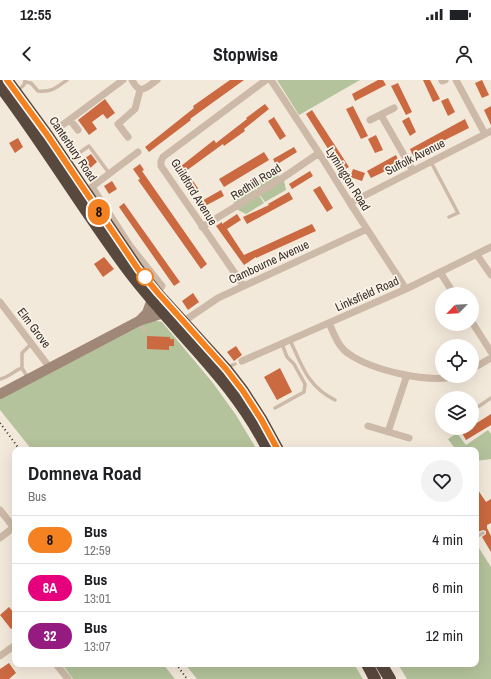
<!DOCTYPE html>
<style>
body{margin:0;font-family:"Archivo Narrow",sans-serif;background:#f2f2f2;color:#202124;height:100vh;display:flex;flex-direction:column;font-size:15px;white-space:nowrap}
*{box-sizing:border-box;margin:0}
p{font-size:13px;color:#757577}
.icon{flex:none;width:22px;height:22px;fill:none;stroke:currentColor;stroke-width:2;stroke-linecap:round;stroke-linejoin:round}
.map{position:relative;flex:1;overflow:hidden}
.sheet{position:absolute;left:12px;top:367px;width:467px;height:220px;display:flex;flex-direction:column;background:#fff;border-radius:8px;box-shadow:0 4px 16px #0002}
.sheet>*{flex:none}
.badge{padding:0 8px;border-radius:13px;font-size:14px;line-height:26px}
.needle{width:26px;rotate:245deg}
.fabs{position:absolute;left:435px;top:207px;display:grid;gap:8px}
.fabs a{display:grid;place-items:center;width:44px;height:44px;border-radius:50%;background:#fff;box-shadow:0 4px 16px #0002;font-size:20px}
.map>.badge{position:absolute;translate:-50% -50%;box-shadow:0 0 0 2px #fff}
.round{display:grid;place-items:center;flex:none;width:42px;height:42px;border-radius:21px;background:#f2f2f2}
.overview{display:flex;align-items:center;justify-content:space-between;height:68px;padding:0 16px}
h1{font-size:19px;font-weight:700;line-height:30px}
ul{padding:0;list-style:none}
li{display:flex;align-items:center;gap:12px;height:48px;padding:0 16px;border-top:1px solid #e0e0e0}
li div{flex:1}
li b{display:block;font-size:15px}
li em{font-style:normal}
li .badge{min-width:44px;font-weight:700;text-align:center}
.status{display:flex;justify-content:space-between;align-items:center;height:28px;padding:0 20px;background:#fff;direction:ltr}
.status svg{height:11px;fill:currentColor}
header{display:flex;justify-content:space-between;align-items:center;height:52px;padding:0 16px;background:#fff;font-size:18px;font-weight:700}
.map>svg:first-child{display:block}
.green{fill:#b4c39b}
.building{fill:#cb6941}
.lines{fill:none;stroke-linecap:round;stroke-linejoin:round}
.lane{stroke:#ccb9a7;stroke-width:3.5}
.street{stroke:#ccb9a7;stroke-width:7}
.secondary{stroke:#a08878;stroke-width:10}
.highway{stroke:#59483e;stroke-width:12}
.rail{stroke:#382e28;stroke-width:2;stroke-dasharray:1 3;stroke-linecap:butt}
.line-casing{stroke:#fff;stroke-width:9}
.line{stroke:#f58220;stroke-width:6}
.stop-dot{fill:#fff;stroke:#f58220;stroke-width:2}
.labels{text-anchor:middle;stroke-width:3.5;stroke-linejoin:round;paint-order:stroke}
.street-label{font-size:12px;fill:#382e28;stroke:#faf3e8}
</style>
<div class="status"><b>12:55</b><svg viewBox="0 0 49 12"><path d="M0 12V9h3v3zM5 12V6h3v6zM10 12V3h3v9zM15 12V0h3v12zM26 1h20v11H26zM47 4h2v5h-2z"/></svg></div>
<header><svg class="icon" aria-label="back" viewBox="0 0 24 24"><path d="M15 5l-7 7 7 7"/></svg>Stopwise<svg class="icon" aria-label="person" viewBox="0 0 24 24"><circle cx="12" cy="8" r="4"/><path d="M4 21q1-7 8-7t8 7"/></svg></header>
<div class="map">
<svg width="491" height="599" viewBox="0 0 491 599">
<rect width="100%" height="100%" fill="#f3e9db"/>
<path class="green" d="M277 0H360L299 35Z
M271 92 281 97 258 111 254 103Z
M284 100 286 110 265 122 260 115Z
M252 104 257 111 234 125 233 115Z
M259 115 264 123 246 134 236 129Z
M152 240 162 242 213 303 236 335 257 370H32L0 330V319Z
M488 350 491 354V379L476 381V370H456L448 359 457 353 466 365Z
M479 468 491 487V599H407L398 584H476V469Z
M62 584H163L175 599H73Z
M185 584H354L363 599H197Z"/>
<path class="building" d="M230 0H244L190 39 191 40 149 72 145 67 194 28 193 26Z
M378 0H383L386 5 355 21 352 14Z
M423 0H430L440 19 433 22Z
M482 0 489 15 482 18 475 3Z
M398 3 412 32 406 35 391 6Z
M448 18 455 32 448 36 441 21Z
M105 19 115 33 107 39 103 34 92 42 97 49 89 55 78 40Z
M265 24 269 29 244 49 245 51 224 66 223 64 186 91 200 111 194 115 176 90 214 60 216 63 247 39 246 38Z
M353 26 368 56 361 59 346 29Z
M491 26V45L484 30Z
M312 30 349 87 342 91 306 34Z
M274 37 286 56 280 60 268 41Z
M409 37 416 52 410 56 402 41Z
M465 39 469 48 413 76 410 69Z
M376 55 383 70 375 73 368 59Z
M18 58 23 67 15 73 9 63Z
M294 67 297 72 276 85 273 79Z
M264 72 269 80 224 107 219 99Z
M91 74 97 82 88 90 81 81Z
M396 75 400 84 371 98 367 91Z
M140 84 144 90 142 91 207 184 201 189 138 100 140 99 133 89Z
M353 89 365 93 362 101 350 97Z
M310 91 313 96 292 109 289 104Z
M112 101 117 109 109 114 104 106Z
M320 106 333 128 327 132 313 110Z
M221 110 224 116 203 127 200 122Z
M289 112 293 119 247 144 243 137 269 125 268 124Z
M124 123 180 202 174 206 119 127Z
M237 134 241 140 227 149 244 175 312 144 316 151 256 178V177L244 185 216 146 222 142V144Z
M104 177 114 189 103 197 94 184Z
M193 213 199 222 188 230 182 221Z
M147 256 170 257V259H174V266H169V270L147 269Z
M236 266 242 275 234 281 227 272Z
M280 288 292 312 277 320 264 297Z
M491 334V345L466 360 462 353 469 348H472V346Z
M476 407 486 422 491 419V443L487 445V448L491 456V472L482 457 486 454V451L483 450 478 452 476 448Z
M9 527 15 534V546L11 549 0 535Z
M9 583 16 593 9 599H0V589Z"/>
<g class="lines">
<path class="lane" d="M25 2 31 3 38 11C52 12 56 8 67 0
M17 11 24 5 25 1
M72 78 89 66 109 93
M431 82 458 133 449 137
M140 242 145 251
M290 260C302 286 308 307 335 320
M228 287 235 284
M22 288V273L31 264
M0 299C10 297 16 289 22 288L28 298
M275 328 304 312 305 304 294 284 287 277 282 264
M472 331 491 318
M476 457 483 453"/>
<path class="street" d="M132 0C140 16 146 8 157 0
M271 0 319 73 350 123 406 209
M456 0 485 54
M442 1 445 0
M381 35 413 91
M70 40 78 50
M370 40 394 28
M57 49 123 0
M128 57 118 44 135 29 140 10
M92 107 130 166 162 206 157 213
M89 109 138 72
M350 123 491 51
M202 147 284 97 319 73
M477 175 491 195
M440 192 454 214
M243 205 161 86V81L163 77 266 0
M0 222 50 288
M184 241 218 218 367 149
M472 242 491 272
M329 243C334 254 338 267 349 274 372 290 429 304 457 296
M242 281 406 209 491 167
M472 289 491 278
M368 346 409 358
M388 352 407 295
M0 430 15 449
M0 458 14 447
M0 576 15 565
M56 584 68 599"/>
<path class="secondary" d="M139 241 147 233 152 219
M0 314 139 241 164 233"/>
<path class="highway" d="M7 0 48 56 138 189 157 213 226 289 243 311 261 339 278 370
M0 6C46 67 85 133 131 194 176 253 235 302 268 370
M367 584 375 599
M381 584 390 599"/>
<path class="rail" d="M0 343 20 370
M176 584 187 599"/>
</g>
<g class="lines">
<g class="line-casing">
<path id="line" d="M7 0 48 56 138 189 158 213 226 289 243 311 261 339 278 370"/>
</g>
<use href="#line" class="line"/>
</g>
<circle class="stop-dot" cx="145" cy="197" r="8"/>
<g class="labels">
<g class="street-label">
<text transform="translate(73 69) rotate(56)" y="4">Canterbury Road</text>
<text transform="translate(415 77) rotate(-27)" y="4">Suffolk Avenue</text>
<text transform="translate(348 99) rotate(58)" y="4">Lymington Road</text>
<text transform="translate(256 102) rotate(-32)" y="4">Redhill Road</text>
<text transform="translate(194 112) rotate(58)" y="4">Guildford Avenue</text>
<text transform="translate(269 182) rotate(-25)" y="4">Cambourne Avenue</text>
<text transform="translate(367 214) rotate(-24)" y="4">Linksfield Road</text>
<text transform="translate(34 248) rotate(53)" y="4">Elm Grove</text>
</g>
</g>
</svg>
<div class="fabs">
<a><svg class="needle" viewBox="-14 -14 28 28"><path d="M0-13l5 13h-10z" fill="#e53935"/><path d="M0 13l5-13h-10z" fill="#757577"/></svg></a>
<a><svg class="icon" aria-label="locate" viewBox="0 0 24 24"><circle cx="12" cy="12" r="6"/><path d="M12 2v4M12 18v4M2 12h4M18 12h4"/></svg></a>
<a><svg class="icon" aria-label="layers" viewBox="0 0 24 24"><path d="M12 4l9 5-9 5-9-5zM3 14l9 5 9-5"/></svg></a>
</div>
<b class="badge" style="left:99px;top:132px;background:#f58220;color:#111">8</b>
<section class="sheet">
<div class="overview"><div><h1>Domneva Road</h1><p>Bus</p></div><a class="round"><svg class="icon" aria-label="heart" viewBox="0 0 24 24"><path d="M12 20l-8-8c-3-5 5-10 8-4 3-6 11-1 8 4z"/></svg></a></div>
<ul>
<li><span class="badge" style="background:#f58220;color:#111">8</span><div><b>Bus</b><p>12:59</p></div><em>4 min</em></li>
<li><span class="badge" style="background:#e6007e;color:#fff">8A</span><div><b>Bus</b><p>13:01</p></div><em>6 min</em></li>
<li><span class="badge" style="background:#951b81;color:#fff">32</span><div><b>Bus</b><p>13:07</p></div><em>12 min</em></li>
</ul>
</section>
</div>
